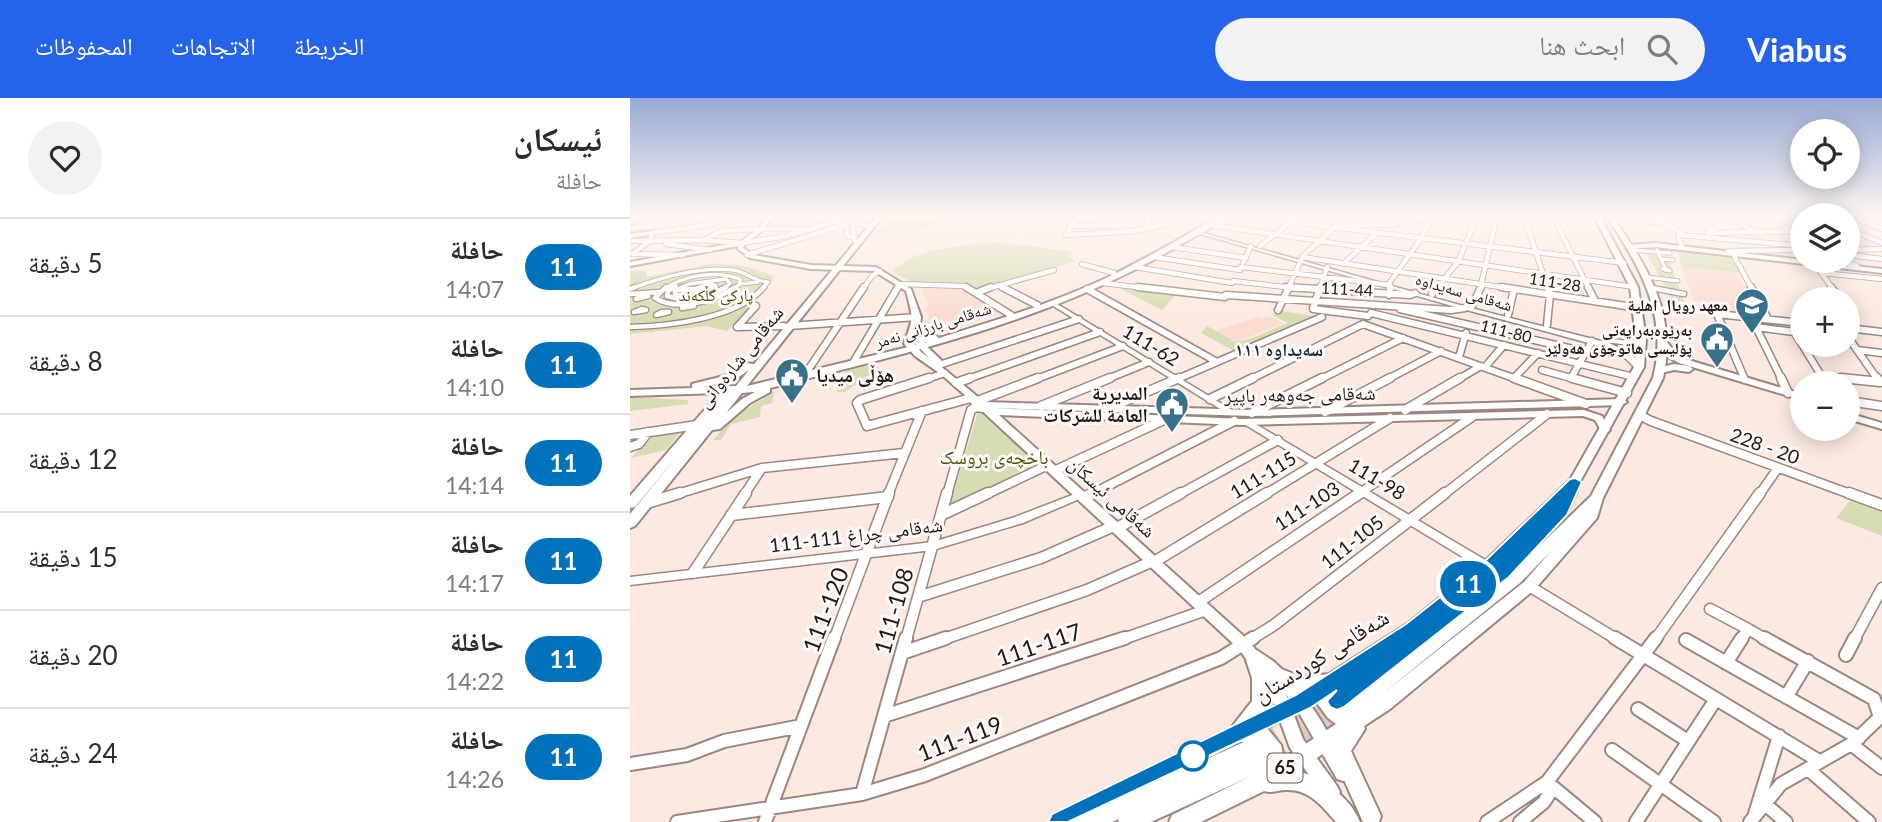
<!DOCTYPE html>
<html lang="ar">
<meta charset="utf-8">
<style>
body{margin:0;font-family:Lato,"Noto Naskh Arabic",sans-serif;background:#f2f2f3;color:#2b2b33;direction:rtl;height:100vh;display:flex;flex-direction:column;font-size:26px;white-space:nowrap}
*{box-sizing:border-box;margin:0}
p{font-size:23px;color:#7c7c81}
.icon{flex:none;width:38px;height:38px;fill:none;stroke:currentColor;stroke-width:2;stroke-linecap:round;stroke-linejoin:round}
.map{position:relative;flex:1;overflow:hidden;direction:ltr}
.side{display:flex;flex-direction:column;background:#fff;width:630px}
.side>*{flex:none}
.badge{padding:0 14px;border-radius:23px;font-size:24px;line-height:46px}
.fabs{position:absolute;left:1160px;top:21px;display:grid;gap:14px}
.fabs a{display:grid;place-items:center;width:70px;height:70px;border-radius:50%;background:#fff;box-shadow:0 4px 18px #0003;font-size:35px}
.map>.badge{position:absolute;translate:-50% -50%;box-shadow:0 0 0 4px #fff}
.round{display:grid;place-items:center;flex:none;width:74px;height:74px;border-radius:37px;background:#f2f2f3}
.summary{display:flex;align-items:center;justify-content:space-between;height:119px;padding:0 28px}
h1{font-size:33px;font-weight:700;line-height:52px}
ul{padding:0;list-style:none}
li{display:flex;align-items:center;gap:21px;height:98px;padding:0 28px;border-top:2px solid #e1e1e2}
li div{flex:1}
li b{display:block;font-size:26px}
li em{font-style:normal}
li .badge{min-width:77px;font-weight:700;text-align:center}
header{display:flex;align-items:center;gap:42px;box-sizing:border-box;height:98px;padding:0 35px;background:#2563eb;color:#fff}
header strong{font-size:33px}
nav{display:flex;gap:38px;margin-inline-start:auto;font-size:24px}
.search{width:490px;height:63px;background:#f2f2f3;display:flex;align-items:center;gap:18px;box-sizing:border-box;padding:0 24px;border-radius:38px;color:#7c7c81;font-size:26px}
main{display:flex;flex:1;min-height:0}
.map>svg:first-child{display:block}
.built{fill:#fbdcd0}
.green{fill:#d8dcb4}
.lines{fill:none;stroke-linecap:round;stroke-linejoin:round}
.trunk-tunnel{stroke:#dbcac3;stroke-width:18;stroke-dasharray:18 10;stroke-linecap:butt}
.pedestrian-far1-casing{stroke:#9c877f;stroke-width:5}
.pedestrian-casing{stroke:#9c877f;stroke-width:7}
.minor-far4-casing{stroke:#9c877f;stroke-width:6}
.minor-far3-casing{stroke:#9c877f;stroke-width:9}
.minor-far2-casing{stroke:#9c877f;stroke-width:11}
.minor-far1-casing{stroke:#9c877f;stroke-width:13}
.minor-casing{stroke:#9c877f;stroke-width:16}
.tertiary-casing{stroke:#9c877f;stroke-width:3}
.secondary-casing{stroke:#9c877f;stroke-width:4}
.primary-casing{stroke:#9c877f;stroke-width:4}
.trunk-casing{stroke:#9c877f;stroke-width:4}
.pedestrian-far1{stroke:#fff;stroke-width:3.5}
.pedestrian{stroke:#fff;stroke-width:4.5}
.minor-far4{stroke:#fff;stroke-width:4.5}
.minor-far3{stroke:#fff;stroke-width:6}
.minor-far2{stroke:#fff;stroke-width:8}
.minor-far1{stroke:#fff;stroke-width:10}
.minor{stroke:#fff;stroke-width:12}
.tertiary{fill:#fff;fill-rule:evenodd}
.secondary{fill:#fff;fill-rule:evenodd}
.primary{fill:#fff;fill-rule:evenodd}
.trunk{fill:#fff;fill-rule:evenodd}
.line{fill:#0072bc;stroke:#fff;stroke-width:2}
.stop-dot{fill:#fff;stroke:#0072bc;stroke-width:3.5}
.labels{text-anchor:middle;stroke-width:6;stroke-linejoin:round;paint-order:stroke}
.far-street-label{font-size:16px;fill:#201815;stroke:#fffaf8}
.far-park-label{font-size:16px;fill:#4a4d04;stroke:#fffaf8}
.far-poi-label{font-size:16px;font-weight:bold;fill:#201815;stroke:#fffaf8;text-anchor:end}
.far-neighbourhood-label{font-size:18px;font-weight:bold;fill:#132e3a;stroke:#fffaf8}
.shield{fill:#fffaf8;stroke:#635c59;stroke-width:2}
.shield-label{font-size:18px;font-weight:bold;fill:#201815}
.street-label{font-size:19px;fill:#201815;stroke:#fffaf8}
.poi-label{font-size:19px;font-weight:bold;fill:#201815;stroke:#fffaf8;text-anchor:start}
.park-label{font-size:19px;fill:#4a4d04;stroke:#fffaf8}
.near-street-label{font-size:23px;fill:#201815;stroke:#fffaf8}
</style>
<header>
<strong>Viabus</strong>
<div class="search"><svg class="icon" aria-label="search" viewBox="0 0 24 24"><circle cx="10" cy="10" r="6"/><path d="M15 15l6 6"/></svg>ابحث هنا</div>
<nav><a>الخريطة</a><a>الاتجاهات</a><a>المحفوظات</a></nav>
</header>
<main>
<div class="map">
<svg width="1252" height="724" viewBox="0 0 1252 724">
<rect width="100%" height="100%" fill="#fceae2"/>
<path class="built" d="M1051 169 1107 175 1122 203H1114L1126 218 1074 211 1071 204 1064 203Z
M290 188H334L371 216 294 239 299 219 294 210 299 208Z
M640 218 654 225 612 242 614 244 610 246H601L597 243 601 241 586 233 628 219 632 221Z"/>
<path class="green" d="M259 118H334L282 133 246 135Z
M368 144 444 154 439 159 445 163 347 193C320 180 285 195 262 172 272 169 276 161 285 158 310 149 341 146 368 144Z
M1013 149 1035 151 1054 204 1043 203Z
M1047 151 1101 158 1110 175 1052 169Z
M80 166C102 165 123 169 143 178L142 184 118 203 126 204 97 233 77 228 0 236V173L15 172 17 179Z
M487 189 547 195 532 212Z
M650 213 687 218 604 253 571 235 577 228 602 242 598 243C613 247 639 232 658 225L642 217Z
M246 265 253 278 229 284 215 294H207V282L215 280 216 272Z
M145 293 142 305 131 308 130 319 101 326 91 342H83L102 320Z
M0 299 57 302 59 306 0 313Z
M349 310 413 365 319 410Z
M52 332 36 352 1 360 24 336Z
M1223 399 1252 410V438L1206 420Z"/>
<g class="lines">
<path class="trunk-tunnel" d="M631 646 704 605
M639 660 716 614"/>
<g class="pedestrian-far1-casing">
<path id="pedestrian-far1" d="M1001 152 1040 155
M1027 152 1035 170
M1031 161 1043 162
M1035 170 1040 173 1032 171Z
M1017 179 1048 183
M110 186 128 184
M1022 190 1027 191
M0 191C32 179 69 168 103 172 117 174 125 184 138 184L132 191
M34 191C55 177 86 172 110 181V186
M41 191 46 188
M49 191 59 186 96 181 100 185 94 191
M67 191 82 186 86 188 79 191
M103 191 110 186"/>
</g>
<g class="pedestrian-casing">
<path id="pedestrian" d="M36 189 25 200C48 214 84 203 106 189
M44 189 38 193 37 198 49 201
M53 189 45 193V197L76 199 96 189
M72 189 63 192 73 193 83 189
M1022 190 1054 196
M0 191 5 189
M48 192 63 191
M0 196 30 194
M12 198H18L6 201Z
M61 207 64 208 52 210Z
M12 211 16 212 4 214Z
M32 214H39L26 217Z
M0 229C39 228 107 221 134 189"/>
</g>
<g class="minor-far4-casing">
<path id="minor-far4" d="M35 118H52
M150 118 207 122
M448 118 436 137 506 133 575 118
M614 118 994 165
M674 118 694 125
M894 118 918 191
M923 118 959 191
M1024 118 1052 136 1048 139 1052 148
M1059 118 1086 134
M1095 118 1124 133
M1132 118 1161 132
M1157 118 1172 125
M1219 118 1252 131
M207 119 222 124 225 143
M221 122 241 129
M982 123 1034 124
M55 125 79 118
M714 127H756L819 118
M439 128 493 127 497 118
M585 128 605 118
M587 128 1004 189
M1 130 19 129 36 118
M131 131H172
M516 131 519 118
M1218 131 1252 145
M1078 135 1172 133
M1049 137 1172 148
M76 141 91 133 126 131
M0 143 73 142 112 145 157 138 207 123 217 129V138L223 139
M36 146 80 152
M630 148 668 118
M542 149 616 160
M1218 152 1252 151
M1098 153 1169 152
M2 156 20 143 22 135 137 118
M3 156 53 157
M1103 156 1122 191
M117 157 214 127
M1218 157 1252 161
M524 159 610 172
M672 159 883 191
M672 159 706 128
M1212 163 1227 168
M613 165 621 148
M1184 165 1203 191
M452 166 484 175
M713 166 747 135
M505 169 602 185
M611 169 760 187V191
M1192 175 1252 181
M603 183 671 191
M760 184 790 142 800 122
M472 185 524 191
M368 187 376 191
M233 191 242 178 250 173
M267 191 270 186 334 188 339 191
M357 191 424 172
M658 191 671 162
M690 191 697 169
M806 191 828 164 847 118
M850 191 867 118"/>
</g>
<g class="minor-far3-casing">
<path id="minor-far3" d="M336 189 381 217
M372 189 407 207
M508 189 595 199
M656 189 780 197 785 195
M690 189 683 211 738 218
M871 189 1009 210
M958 189 965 203
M1121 189 1138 221
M1201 189 1210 201
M457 191 587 264
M346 195 361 189
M802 196 808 189
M596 197 821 212 835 210
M759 197 760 189
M842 208 851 189
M770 211 956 254
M648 212 659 189
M1218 214 1221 218 1218 219
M741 215 1004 279
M878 217 884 191
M1121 219 1152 282
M733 226 889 282
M917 227 920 196 918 189
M159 228 287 219
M107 229 154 228
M107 229 126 208
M1126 229 1164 234
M1218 230 1252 234
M1163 232 1194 282
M1218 239 1248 282
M1227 252 1252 255
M829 259 836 235
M224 263 268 189
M312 266 449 221
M855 269 874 247
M912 272 948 282
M176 275 234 189
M1191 278 1228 282
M884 280 908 255
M941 280 962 243
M294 282 315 275
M335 282 470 234
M404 282 493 248
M475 282 519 264
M545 282 692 219
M619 282 733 226
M689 282 773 240
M756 282 811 253
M827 282 851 268
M1115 282 1087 216 1172 225"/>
</g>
<g class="minor-far2-casing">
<path id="minor-far2" d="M299 280 230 302 227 305 237 328 341 300
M884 280 956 306
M942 280 997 295
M1151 280 1158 295
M1193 280 1196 285
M1211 280 1250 284 1247 280
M326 285 340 280
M580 301 623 280
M1218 303 1252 308
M345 304 408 280
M411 308 480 280
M477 311 549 280
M775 312 830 280
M695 314 760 280
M1011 314 1013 319 1021 323 1223 397
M622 315 692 280
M0 337 67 327
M0 349 9 346 18 334
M424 373 536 321
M44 397 132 370 274 355
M114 397 132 370
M258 397 292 313
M317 397 341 312 346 309 353 310
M355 397 418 367
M460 397 604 323
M548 397 648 342
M634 397 760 320
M727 397 842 319
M813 397 917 316
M1129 397 1148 370"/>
</g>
<g class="minor-far1-casing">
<path id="minor-far1" d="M1219 395 1252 407
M453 400 463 395
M17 405 50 395
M101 417 258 399
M311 417 358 395
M487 430 551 395
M524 464 637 395
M63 475 116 395
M899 488 988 542
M288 499 411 460 484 428
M567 505 730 395
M1080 511 1118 531
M204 542 259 395
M276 542 317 395
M311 542 457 492 523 463
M490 542 576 512
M620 542 644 527 815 395
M1025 542 1130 395
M1111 542 1118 531 1137 542
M1224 542 1252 490"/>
</g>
<g class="minor-casing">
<path id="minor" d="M985 540 1189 663
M1056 542 1229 640
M272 555 316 540
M1216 557 1225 540
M1096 565 1112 540
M1156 599 1178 563
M1008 611 1058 643
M254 618 495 540
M1221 646 1252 670
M982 652 1084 724
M0 666 57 657 94 643 171 628
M1178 671 1239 724
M917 684 965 724
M232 696 276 540
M1135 706 1156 724
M1125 716 1149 638
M47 724 232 696 295 677 591 560 623 540
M135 724 204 540
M857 724 917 684 1026 540
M890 724 914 704 919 696 917 684
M1006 724 1086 601
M1120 724 1151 686 1223 645 1250 619 1244 601 1134 540"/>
</g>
<g class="tertiary-casing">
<path id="tertiary" d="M563 132 837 209 979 245 1000 255 1013 269 1009 271H1006L994 259 973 249 833 211 563 134Z
M420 204H424L607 315 606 317H600L420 206Z
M974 240 1000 243 1011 240 1015 242 1000 247 974 244Z
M617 321 862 466 864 469 862 472 858 473 854 472 614 326 613 324 614 322Z
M450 394 455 397 454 399 393 425 303 452 0 487V479L303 444 385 419Z"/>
</g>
<g class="secondary-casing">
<path id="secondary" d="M9 118H16L0 127V123Z
M137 118H143L133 132 115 146 113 150 124 157 181 167 246 169 281 191 291 219 288 240 311 262 312 264 308 266 354 304 622 312 992 301 997 304 992 307 622 318 361 310 612 321 954 312 972 318 980 332 978 334H972L965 322 953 318 612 327 369 317 619 543 625 551 643 563 657 576 669 590 690 621 721 675 719 681 713 683 707 681 669 615 656 596 673 641 707 688 710 694 707 700 701 703 695 700 660 650 640 595 609 551 349 310 346 309 345 306 312 277 285 258 275 247 274 245C284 220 283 219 276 193L244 173 181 171 120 160 108 151V148L0 168V164L110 144 129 130ZM283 243 299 260 291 254Z
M22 133 25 135 24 136 0 140V136Z
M1025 145 1252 171V175L1025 149 999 151 996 149 999 147Z
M1029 241H1035L1046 256 1055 261 1172 296V302L1049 265 1040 260 1028 243Z
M1044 266 1059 268 1063 271 1059 274 1044 272 1031 275 1027 272 1028 270Z
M1218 315 1252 325V331L1218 321Z"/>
</g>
<g class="primary-casing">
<path id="primary" d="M247 118H253L117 288 299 244 291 245 282 240V236H288L293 239 305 237 309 240C364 223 420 206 472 182 512 163 551 140 590 118H598C582 131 561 140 543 151 419 223 278 255 140 290V294L120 305 90 331 82 332 5 428 0 430V416L49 356 5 409 0 410V398L89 295 0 298V292L62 290V286L98 277 116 265 124 266ZM119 272 106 288 73 289 106 281ZM123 294H125L112 301 96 315 112 295Z"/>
</g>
<g class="trunk-casing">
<path id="trunk" d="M964 118H970L1008 189 1016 241 1014 269 947 389 948 391 936 417 875 481 961 398 1023 280C1039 219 1010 167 976 118H982C1017 167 1048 218 1033 280L973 400 967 420 904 492 760 611 734 628 735 631 721 653 751 718 749 724H733L701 653 702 650 667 673C692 679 720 699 730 724H706C692 708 679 691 656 692 647 692 641 696 634 693L571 724H539L542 717 619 679 521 724H488L489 721 482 724H420L423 717 601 630 622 603V580L616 562 618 557 624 555 630 557C638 573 646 594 637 612L671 595 645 583 642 578 645 573 651 571 672 579 699 576 777 526 853 465 940 382 1004 269 1006 241 1000 189ZM926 410 868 470 854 481 863 473ZM922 452 894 484 747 600 891 484ZM733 573 709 591 710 588ZM686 604 698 620 706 626 654 660 651 647 637 630ZM610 644H614L570 664Z"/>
</g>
<use href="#pedestrian-far1" class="pedestrian-far1"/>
<use href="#pedestrian" class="pedestrian"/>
<use href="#minor-far4" class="minor-far4"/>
<use href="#minor-far3" class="minor-far3"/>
<use href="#minor-far2" class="minor-far2"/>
<use href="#minor-far1" class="minor-far1"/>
<use href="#minor" class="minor"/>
<use href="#tertiary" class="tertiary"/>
<use href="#secondary" class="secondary"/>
<use href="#primary" class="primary"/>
<use href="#trunk" class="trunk"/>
</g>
<linearGradient id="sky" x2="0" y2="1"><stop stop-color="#97aad4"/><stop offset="0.54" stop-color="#fef6f2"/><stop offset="1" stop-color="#fef6f2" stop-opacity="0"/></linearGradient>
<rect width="1252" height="219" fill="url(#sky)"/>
<path class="line" d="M945 380 952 384 937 417 879 479 714 609 707 612 700 609 697 603 707 592 680 610 438 724H418L422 716 666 597 776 526 853 465 940 381Z"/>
<defs>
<g id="university-pin" transform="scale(1.75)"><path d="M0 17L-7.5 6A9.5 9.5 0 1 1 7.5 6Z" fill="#38718b" stroke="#fffaf8"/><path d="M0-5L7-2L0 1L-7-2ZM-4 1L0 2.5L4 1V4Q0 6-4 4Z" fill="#fff"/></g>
<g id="civic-pin" transform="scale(1.75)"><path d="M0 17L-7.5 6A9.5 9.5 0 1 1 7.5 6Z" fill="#38718b" stroke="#fffaf8"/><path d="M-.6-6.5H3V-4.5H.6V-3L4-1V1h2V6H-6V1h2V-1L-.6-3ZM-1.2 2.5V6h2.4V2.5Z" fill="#fff"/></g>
</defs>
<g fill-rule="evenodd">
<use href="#university-pin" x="1122" y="207"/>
<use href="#civic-pin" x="1087" y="241"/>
<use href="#civic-pin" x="162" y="277"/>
<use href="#civic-pin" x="542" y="306"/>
</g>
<circle class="stop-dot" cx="563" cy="658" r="14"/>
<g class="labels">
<g class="far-street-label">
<text transform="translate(925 184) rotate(9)" y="6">111-28</text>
<text transform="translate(717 191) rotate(3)" y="6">111-44</text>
<text transform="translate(834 194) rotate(16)" y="6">شەقامی سەیداوە</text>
<text transform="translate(303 227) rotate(-17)" y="6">شەقامی بارزانی نەمر</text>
<text transform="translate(876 233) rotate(14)" y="6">111-80</text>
</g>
<g class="far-park-label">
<text x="86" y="203">پارکی گڵکەند</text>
</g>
<g class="far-poi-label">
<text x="1098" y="213">معهد رويال اهلية</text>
<text x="1062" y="238">بەڕێوەبەرایەتی<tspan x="1062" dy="18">پۆلیسی هاتوچۆی هەولێر</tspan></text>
</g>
<g class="far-neighbourhood-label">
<text x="649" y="258">سەیداوە ١١١</text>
</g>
<rect class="shield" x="637.5" y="655.5" width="35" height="29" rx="5"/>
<g class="shield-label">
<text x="655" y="676">65</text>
</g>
<g class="street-label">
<text transform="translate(521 247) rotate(31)" y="7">111-62</text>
<text transform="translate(110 259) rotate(-51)" y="7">شەقامی شارەوانی</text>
<text transform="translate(670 296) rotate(-1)" y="7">شەقامی جەوهەر باپیر</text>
<text transform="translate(1135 348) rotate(20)" y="7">228 - 20</text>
<text transform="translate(633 377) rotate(-31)" y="7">111-115</text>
<text transform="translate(747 381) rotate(31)" y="7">111-98</text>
<text transform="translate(482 399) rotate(42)" y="7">شەقامی ئیسکان</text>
<text transform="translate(677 408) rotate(-33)" y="7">111-103</text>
<text transform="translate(226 437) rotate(-7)" y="7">شەقامی چراغ 111-111</text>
<text transform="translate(722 444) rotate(-38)" y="7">111-105</text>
</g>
<g class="poi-label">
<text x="186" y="284">هۆڵی میدیا</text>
<text x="518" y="302" text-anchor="end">المديرية<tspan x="518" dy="22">العامة للشركات</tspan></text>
</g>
<g class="park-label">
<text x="364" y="366">باخچەی بروسک</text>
</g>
<g class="near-street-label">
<text transform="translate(196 512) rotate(-69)" y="8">111-120</text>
<text transform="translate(264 513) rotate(-74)" y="8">111-108</text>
<text transform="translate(409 547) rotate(-19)" y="8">111-117</text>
<text transform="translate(691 558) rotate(-32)" y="8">شەقامی کوردستان</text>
<text transform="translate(330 641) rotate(-21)" y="8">111-119</text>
</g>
</g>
</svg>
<div class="fabs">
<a><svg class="icon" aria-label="locate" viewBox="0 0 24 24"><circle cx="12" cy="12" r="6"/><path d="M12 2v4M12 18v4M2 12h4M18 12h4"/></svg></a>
<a><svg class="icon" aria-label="layers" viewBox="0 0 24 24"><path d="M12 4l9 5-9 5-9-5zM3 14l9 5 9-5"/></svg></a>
<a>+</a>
<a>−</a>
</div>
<b class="badge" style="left:838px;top:486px;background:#0072bc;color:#fff">11</b>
</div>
<section class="side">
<div class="summary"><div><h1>ئیسکان</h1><p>حافلة</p></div><a class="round"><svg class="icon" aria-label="heart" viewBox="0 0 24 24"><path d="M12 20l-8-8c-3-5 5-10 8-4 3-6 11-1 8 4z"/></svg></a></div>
<ul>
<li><span class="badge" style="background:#0072bc;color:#fff">11</span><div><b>حافلة</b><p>14:07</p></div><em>5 دقيقة</em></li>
<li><span class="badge" style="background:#0072bc;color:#fff">11</span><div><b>حافلة</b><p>14:10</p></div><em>8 دقيقة</em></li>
<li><span class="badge" style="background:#0072bc;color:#fff">11</span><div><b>حافلة</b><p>14:14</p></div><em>12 دقيقة</em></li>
<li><span class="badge" style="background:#0072bc;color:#fff">11</span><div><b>حافلة</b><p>14:17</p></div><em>15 دقيقة</em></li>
<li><span class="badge" style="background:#0072bc;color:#fff">11</span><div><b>حافلة</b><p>14:22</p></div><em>20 دقيقة</em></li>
<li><span class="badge" style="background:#0072bc;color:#fff">11</span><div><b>حافلة</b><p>14:26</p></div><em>24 دقيقة</em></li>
</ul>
</section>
</main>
